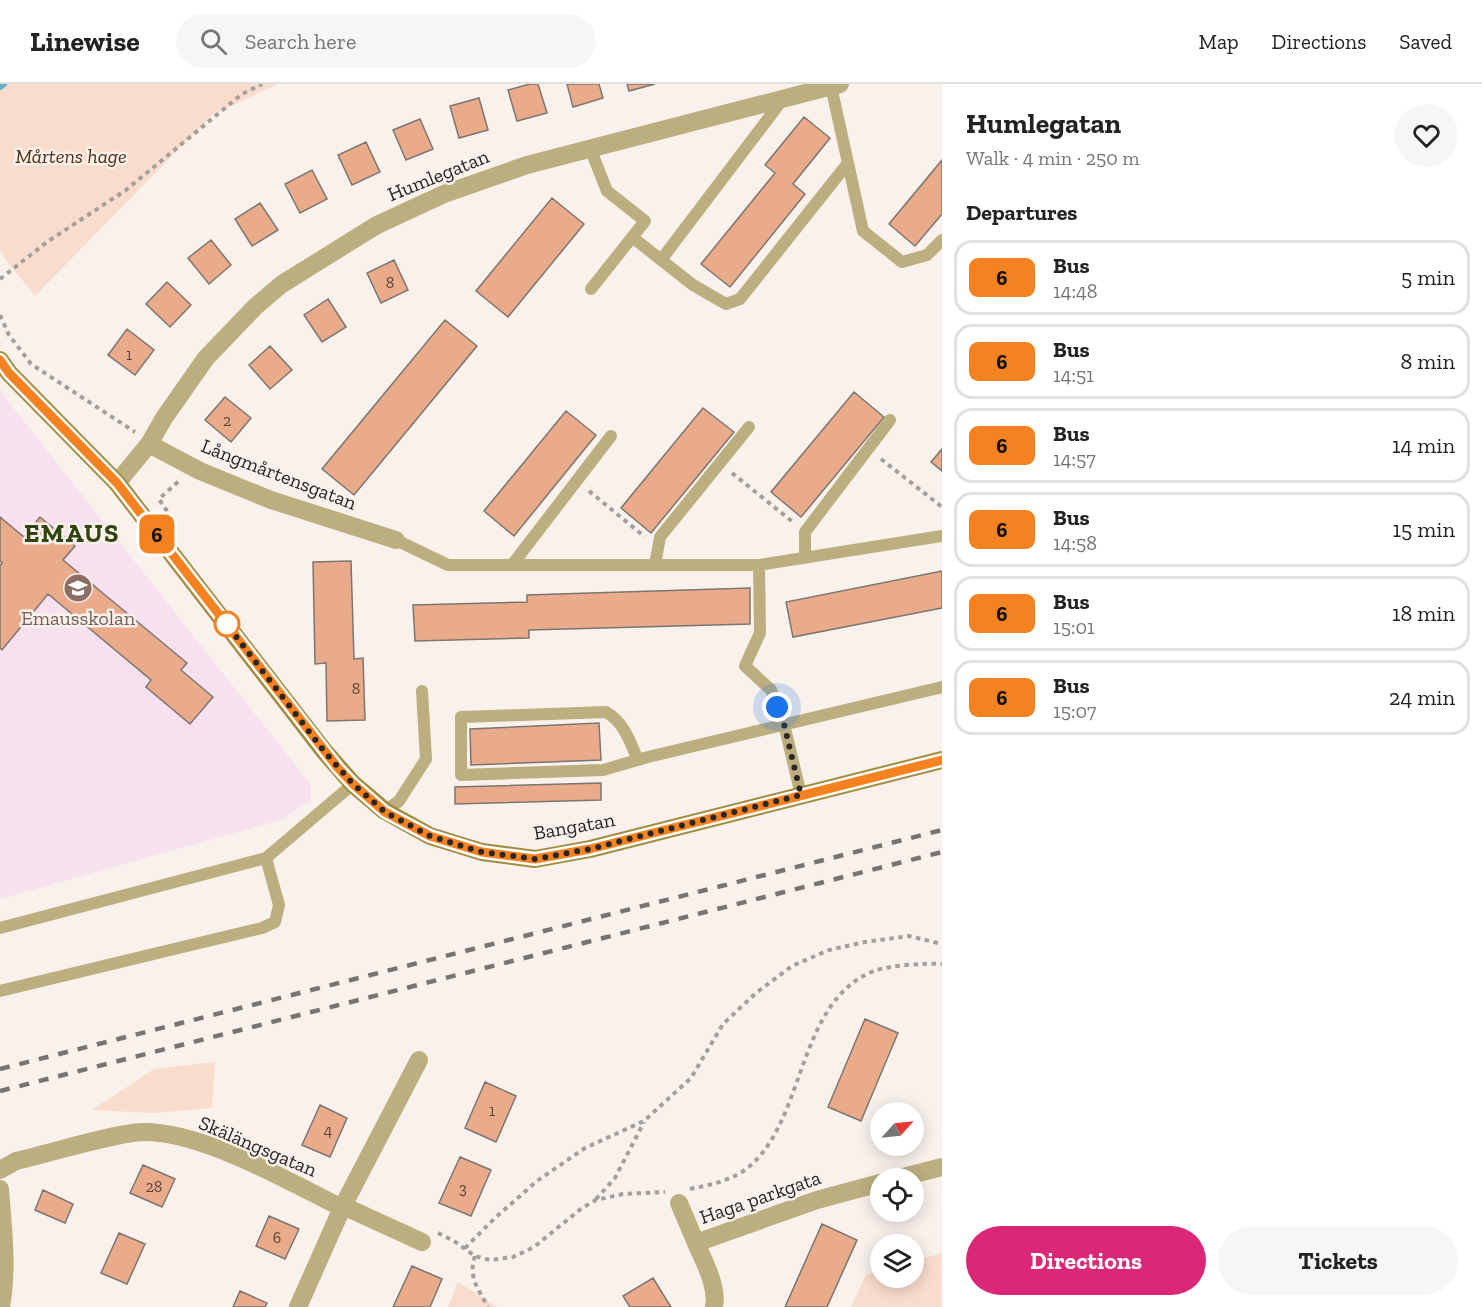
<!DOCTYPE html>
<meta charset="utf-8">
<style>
body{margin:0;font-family:"Zilla Slab",serif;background:#f6f6f6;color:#222;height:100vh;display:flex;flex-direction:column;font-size:22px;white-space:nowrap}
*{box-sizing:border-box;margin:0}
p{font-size:20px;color:#767676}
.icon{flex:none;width:33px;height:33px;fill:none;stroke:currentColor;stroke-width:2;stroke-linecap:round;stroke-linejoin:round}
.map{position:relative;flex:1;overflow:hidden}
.side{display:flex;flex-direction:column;background:#fff;width:540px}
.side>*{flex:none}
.badge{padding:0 12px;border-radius:9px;font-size:21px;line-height:39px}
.needle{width:39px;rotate:63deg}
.fabs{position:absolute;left:870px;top:1018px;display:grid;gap:12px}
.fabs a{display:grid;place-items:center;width:54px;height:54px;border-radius:50%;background:#fff;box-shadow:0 3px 15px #0003;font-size:30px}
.you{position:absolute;width:30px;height:30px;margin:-15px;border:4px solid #fff;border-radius:50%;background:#1a73e8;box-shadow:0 0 0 9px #1a73e833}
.map>.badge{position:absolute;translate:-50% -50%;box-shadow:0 0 0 3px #fff}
h2{padding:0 24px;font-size:22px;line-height:54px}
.round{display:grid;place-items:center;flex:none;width:63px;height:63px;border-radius:32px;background:#f6f6f6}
.overview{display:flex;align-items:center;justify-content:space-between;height:102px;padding:0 24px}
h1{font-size:28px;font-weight:800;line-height:45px}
.action{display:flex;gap:12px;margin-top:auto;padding:12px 24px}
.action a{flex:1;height:69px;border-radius:36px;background:#db2777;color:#fff;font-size:24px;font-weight:800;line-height:69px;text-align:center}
.action a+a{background:#f6f6f6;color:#222}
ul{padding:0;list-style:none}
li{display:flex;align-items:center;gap:18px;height:75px;margin:0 12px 9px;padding:0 12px;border:3px solid #e0e0e0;border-radius:18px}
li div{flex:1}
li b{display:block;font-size:22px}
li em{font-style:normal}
li .badge{min-width:66px;font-weight:700;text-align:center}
header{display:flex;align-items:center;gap:36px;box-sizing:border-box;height:84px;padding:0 30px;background:#fff;border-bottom:2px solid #e0e0e0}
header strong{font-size:28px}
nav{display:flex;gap:33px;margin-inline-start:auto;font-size:21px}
.search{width:420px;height:54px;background:#f6f6f6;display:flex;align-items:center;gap:15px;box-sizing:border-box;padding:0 21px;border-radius:33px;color:#767676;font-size:22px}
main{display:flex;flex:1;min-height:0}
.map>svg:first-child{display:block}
.education{fill:#f8e1ef}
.green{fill:#f9dccc}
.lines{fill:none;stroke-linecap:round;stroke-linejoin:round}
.stream{stroke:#5fafc9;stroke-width:6}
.building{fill:#eaab8a;stroke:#7c7571;stroke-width:1.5}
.path{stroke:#a49f9b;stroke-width:4;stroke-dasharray:4.5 4.5;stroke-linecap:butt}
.lane{stroke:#bcae7f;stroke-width:12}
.street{stroke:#bcae7f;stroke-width:18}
.secondary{stroke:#a28c40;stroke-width:18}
.rail{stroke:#797470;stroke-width:4.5;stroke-dasharray:10 10;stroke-linecap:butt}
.line-casing{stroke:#fff;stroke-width:14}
.line{stroke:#f58220;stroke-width:9}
.walk{stroke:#292624;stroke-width:6;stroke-dasharray:0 10.8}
.stop-dot{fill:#fff;stroke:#f58220;stroke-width:3}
.labels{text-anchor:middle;stroke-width:5;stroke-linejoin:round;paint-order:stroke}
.number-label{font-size:16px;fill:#59473e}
.park-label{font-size:20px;font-style:italic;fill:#532b12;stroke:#f9f1ec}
.street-label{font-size:20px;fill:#292624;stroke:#f9f1ec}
.education-label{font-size:20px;fill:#785e54;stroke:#f9f1ec}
.district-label{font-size:26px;font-weight:bold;letter-spacing:1.5px;fill:#31440f;stroke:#f9f1ec}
</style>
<header>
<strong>Linewise</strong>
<div class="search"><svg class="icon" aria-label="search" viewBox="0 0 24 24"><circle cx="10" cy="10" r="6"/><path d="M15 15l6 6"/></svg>Search here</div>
<nav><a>Map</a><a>Directions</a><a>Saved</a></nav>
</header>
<main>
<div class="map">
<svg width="942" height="1223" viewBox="0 0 942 1223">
<rect width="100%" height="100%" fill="#f9f1ec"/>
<path class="education" d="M0 307 311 701V716L281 736 0 815Z"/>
<path class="green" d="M0 0H278L212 31 35 212 5 175 0 165Z
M215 978 212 1024 153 1029 92 1026 154 985Z
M942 1169V1223H851L866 1191 880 1186V1194H914V1177Z
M458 1198 497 1223H448Z"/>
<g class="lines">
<path class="stream" d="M0 3 4 0"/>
</g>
<path class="building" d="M530 0H538L547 29 517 37 508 6Z
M567 0H599L603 14 573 23Z
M627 0H655L629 7Z
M479 14 488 46 459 54 450 22Z
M804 33 830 54 793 100 805 110 730 203 701 180 775 89 765 81Z
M420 35 433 65 406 76 393 46Z
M366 58 380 88 352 101 338 71Z
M942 76V130L915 162 889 140Z
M312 86 327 115 300 129 285 100Z
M552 114 584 140 508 233 476 207Z
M260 119 278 146 252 162 235 135Z
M211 156 231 181 209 200 188 174Z
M394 176 408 206 381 219 367 189Z
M167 198 191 221 170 243 146 220Z
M328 215 346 243 322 258 304 231Z
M445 236 477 262 354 411 322 385Z
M127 245 154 266 135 291 108 271Z
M270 262 292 286 270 305 249 281Z
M854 308 884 333 801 433 771 408Z
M225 313 251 334 231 358 205 336Z
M703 324 734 348 651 449 621 424Z
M566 327 596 351 514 452 484 427Z
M942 365V387L931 378Z
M0 433 24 453 40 433 75 462 63 476 187 579 181 586 213 613 190 640 146 603 151 596 48 510 2 566 0 564V482L2 479 0 477Z
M351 477 354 575 363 574 365 636 327 637 326 579 315 580 313 478Z
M942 487V524L793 553 786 518Z
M750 504V540L529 546V554L415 557 413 521 527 518V511Z
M599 639 601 676 471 681 470 645Z
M601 699V716L455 720V703Z
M865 935 898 949 861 1037 828 1023Z
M485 998 516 1012 496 1058 465 1044Z
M320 1021 347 1034 330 1073 302 1061Z
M460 1073 491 1086 471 1132 439 1119Z
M143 1081 175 1095 162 1123 130 1109Z
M43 1106 73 1120 65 1139 35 1126Z
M269 1132 299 1145 285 1175 256 1162Z
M822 1140 857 1156 827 1223H785Z
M119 1149 145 1160 127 1200 101 1189Z
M412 1182 442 1195 430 1223H393Z
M653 1194 671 1223H630L623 1212Z
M240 1207 267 1219 265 1223H233Z"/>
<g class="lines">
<path class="path" d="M0 195 47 158 126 106 242 10 262 0
M0 231 9 251 31 280 135 348
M881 375 942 423
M732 389 794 439
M589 407 645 453
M172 435 159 415 180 396
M690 1105C709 1101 725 1098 742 1088 807 1044 794 918 874 887 890 881 925 879 942 880
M596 1115 615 1094 644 1038
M438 1149 454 1157 475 1172 490 1176 513 1173 534 1163 582 1124 596 1116 623 1110 665 1108
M465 1164 495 1134 537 1097 585 1064 644 1037 691 994 723 940 756 909 792 882 829 866 865 858 909 852 942 860
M475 1172C468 1194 478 1204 488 1223"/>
<path class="lane" d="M831 2 863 147 902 178 927 171 942 156
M590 64 607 107 645 137 591 205
M632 153 693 201 726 220 740 215 848 79
M661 176 783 15
M396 456 448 481H759L942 452
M805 474V448L890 336
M512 481 611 352
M655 481 660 453 749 343
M759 481 760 549 745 582 771 606 784 640 801 711
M638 676C630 658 624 638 606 628L461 633V691L603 686 648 673 942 603
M385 727 399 717 426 675 422 607
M0 844 266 774 353 700
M0 907 262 844 275 838 279 821 266 774"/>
<path class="street" d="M149 360 200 387 271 416 396 456
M117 399 149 360 164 334 206 274 255 223 282 200 377 141 444 110 527 81 840 0
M0 1086 16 1077C54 1068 94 1055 132 1049 190 1040 290 1098 342 1124L352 1126 422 1158
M895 1095 942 1083
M0 1105C3 1145 8 1183 1 1223
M679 1119 696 1159 817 1116 880 1099
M696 1159C704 1178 718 1202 714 1223
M298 1223 342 1124 419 976"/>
<path class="secondary" d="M0 276 9 289 117 399 324 667 353 700 385 727 430 752 482 768 535 775 590 765 942 676"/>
<path class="rail" d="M0 985 942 746
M0 1007 942 768"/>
</g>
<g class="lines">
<g class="line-casing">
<path id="line" d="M0 276 9 289 117 399 338 684 353 700 385 728 430 752 482 768 535 775 590 765 942 676"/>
</g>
<use href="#line" class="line"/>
<path class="walk" d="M227 540 225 538 324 667 353 700 385 728 430 752 465 763 482 768 535 775 590 765 801 711 784 640 777 623"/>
</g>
<defs>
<g id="school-disc" transform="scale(1.5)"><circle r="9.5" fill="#8d6e63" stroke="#f9f1ec"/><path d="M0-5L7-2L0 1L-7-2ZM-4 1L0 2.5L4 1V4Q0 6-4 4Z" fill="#fff"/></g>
</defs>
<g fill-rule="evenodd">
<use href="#school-disc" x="78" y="504"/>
</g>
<circle class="stop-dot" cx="227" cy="540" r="12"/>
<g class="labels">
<g class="number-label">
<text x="390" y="204">8</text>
<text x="129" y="276">1</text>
<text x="227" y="342">2</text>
<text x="356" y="610">8</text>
<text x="492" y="1032">1</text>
<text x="328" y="1052">4</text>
<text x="154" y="1108">28</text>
<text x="463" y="1110">3</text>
<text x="277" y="1159">6</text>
</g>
<g class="park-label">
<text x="71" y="79">Mårtens hage</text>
</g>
<g class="street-label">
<text transform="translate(438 91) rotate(-22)" y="7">Humlegatan</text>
<text transform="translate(279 390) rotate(21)" y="7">Långmårtensgatan</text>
<text transform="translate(574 742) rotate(-10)" y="7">Bangatan</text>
<text transform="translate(258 1062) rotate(23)" y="7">Skälängsgatan</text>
<text transform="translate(760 1113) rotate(-19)" y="7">Haga parkgata</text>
</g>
<g class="education-label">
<text x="78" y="541">Emausskolan</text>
</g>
<g class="district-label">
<text x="72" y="458">EMAUS</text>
</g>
</g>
</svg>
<div class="fabs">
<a><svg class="needle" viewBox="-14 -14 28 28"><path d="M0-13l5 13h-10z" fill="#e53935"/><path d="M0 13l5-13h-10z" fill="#767676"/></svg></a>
<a><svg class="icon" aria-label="locate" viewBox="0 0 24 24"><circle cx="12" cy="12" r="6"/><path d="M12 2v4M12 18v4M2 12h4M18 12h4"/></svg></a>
<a><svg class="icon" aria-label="layers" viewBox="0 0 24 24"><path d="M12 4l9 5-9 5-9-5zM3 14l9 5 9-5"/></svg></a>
</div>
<div class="you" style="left:777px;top:623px"></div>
<b class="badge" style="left:157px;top:450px;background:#f58220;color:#111">6</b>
</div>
<section class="side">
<div class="overview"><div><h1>Humlegatan</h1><p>Walk · 4 min · 250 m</p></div><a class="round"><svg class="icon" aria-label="heart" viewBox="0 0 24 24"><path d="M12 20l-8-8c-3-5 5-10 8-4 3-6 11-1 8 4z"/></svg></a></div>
<h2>Departures</h2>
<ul>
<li><span class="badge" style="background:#f58220;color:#111">6</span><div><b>Bus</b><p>14:48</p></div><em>5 min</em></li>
<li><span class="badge" style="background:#f58220;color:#111">6</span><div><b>Bus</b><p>14:51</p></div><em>8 min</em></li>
<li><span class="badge" style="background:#f58220;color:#111">6</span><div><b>Bus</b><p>14:57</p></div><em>14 min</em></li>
<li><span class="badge" style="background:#f58220;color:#111">6</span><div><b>Bus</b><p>14:58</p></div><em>15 min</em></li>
<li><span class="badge" style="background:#f58220;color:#111">6</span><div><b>Bus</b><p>15:01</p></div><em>18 min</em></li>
<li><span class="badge" style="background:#f58220;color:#111">6</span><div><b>Bus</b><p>15:07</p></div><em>24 min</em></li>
</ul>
<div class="action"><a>Directions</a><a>Tickets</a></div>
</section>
</main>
